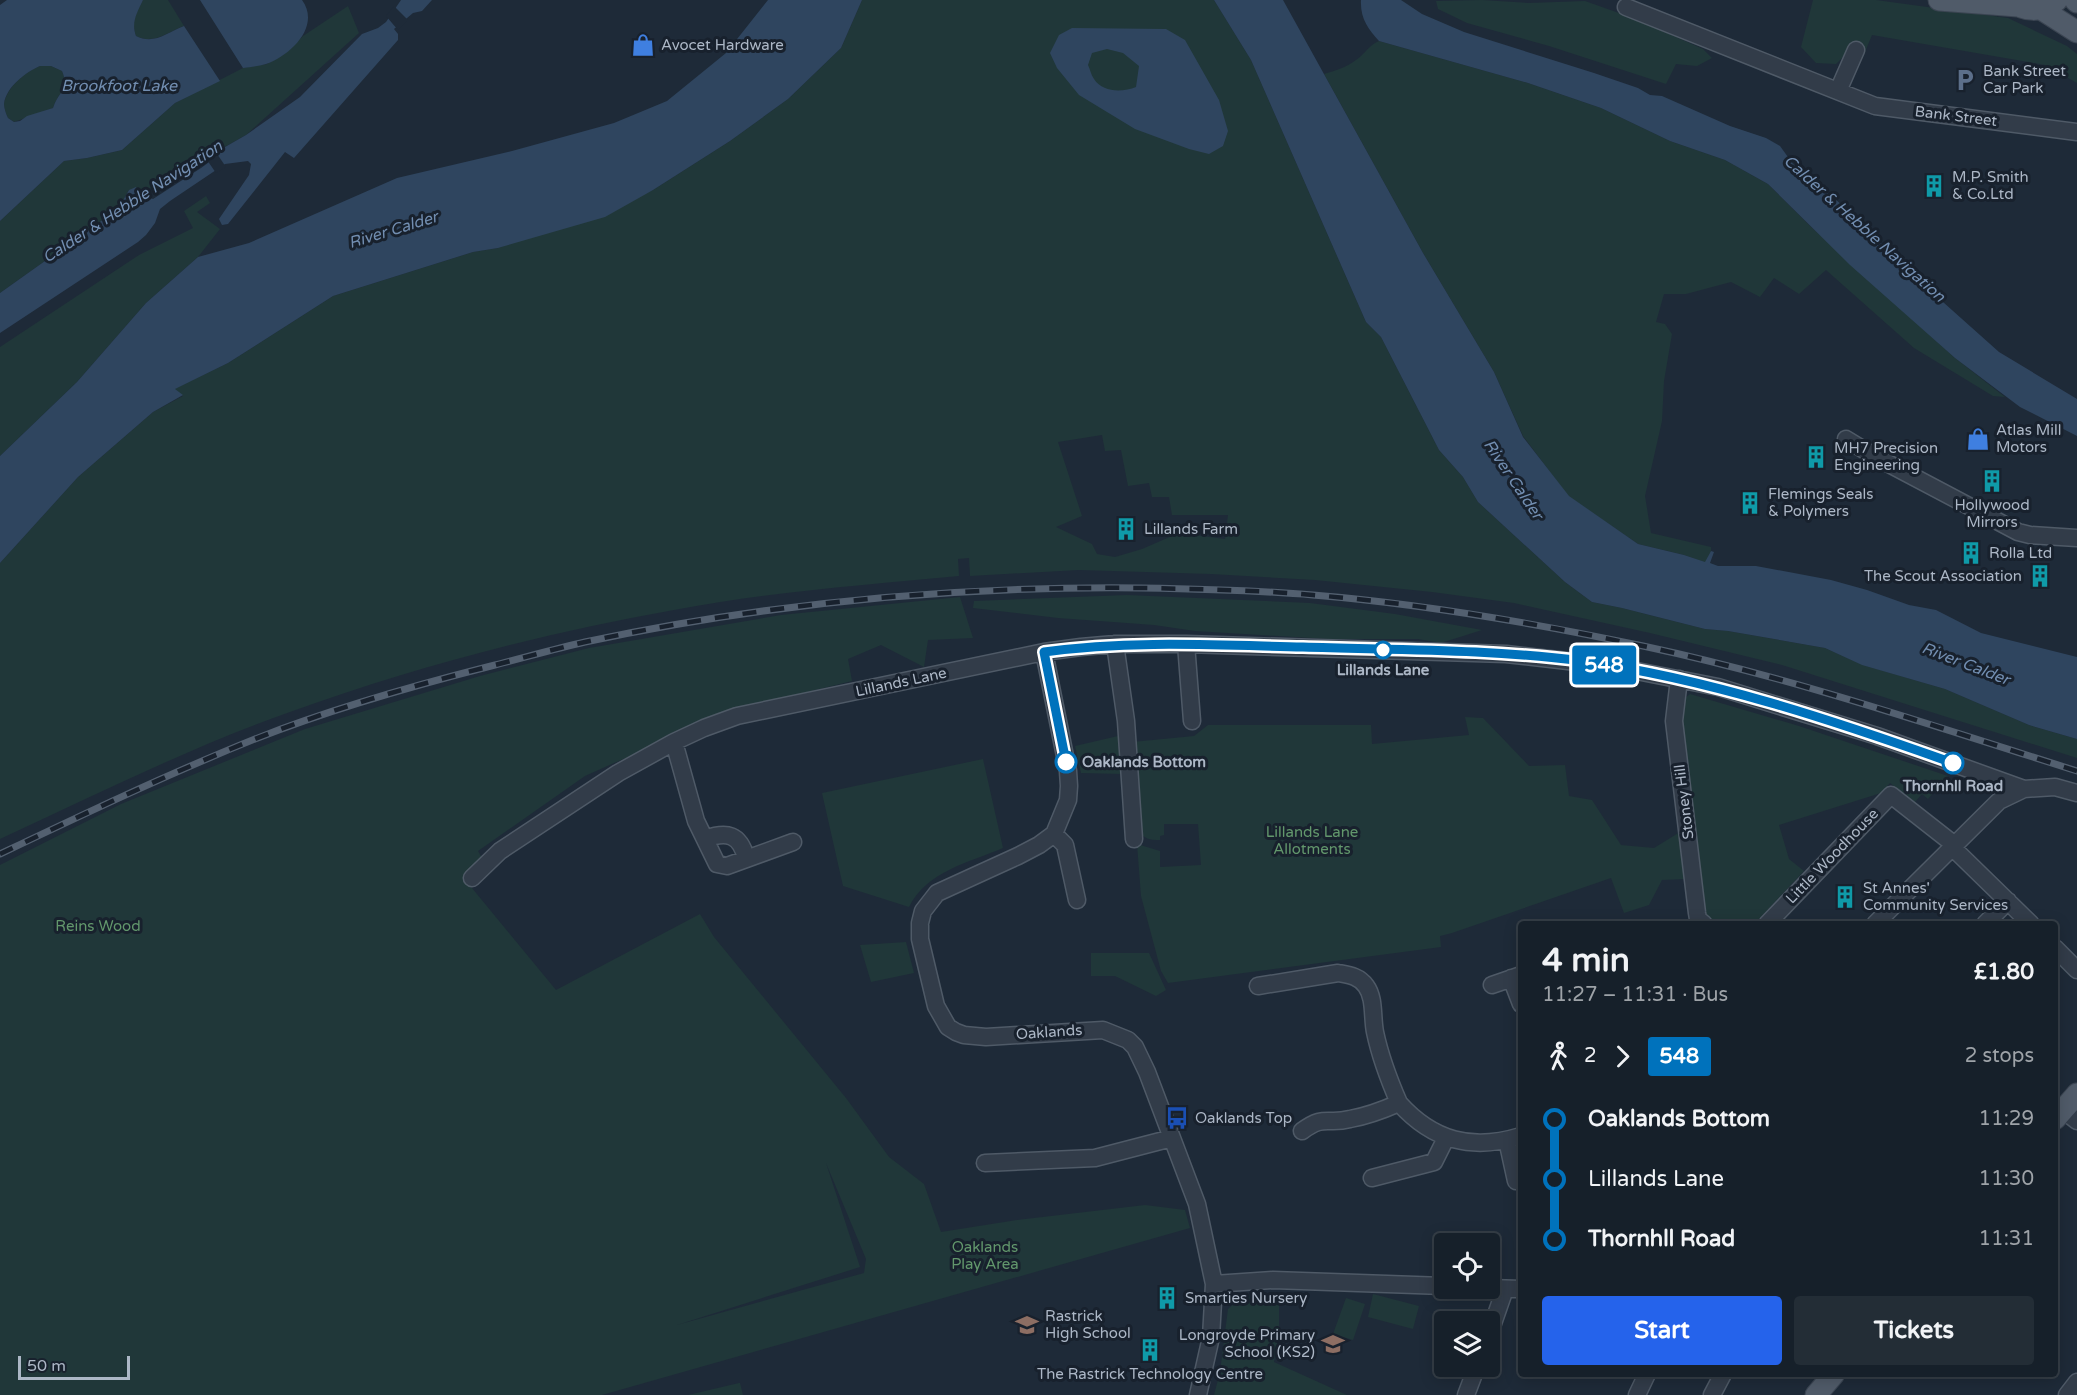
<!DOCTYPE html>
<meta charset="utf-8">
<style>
body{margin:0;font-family:"Varela Round",sans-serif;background:#232d36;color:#f1f3f6;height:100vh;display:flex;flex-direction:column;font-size:22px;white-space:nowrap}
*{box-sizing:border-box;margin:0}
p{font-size:20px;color:#9ea3a8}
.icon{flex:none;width:33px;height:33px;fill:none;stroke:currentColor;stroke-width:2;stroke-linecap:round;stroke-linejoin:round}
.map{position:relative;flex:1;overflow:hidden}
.drawer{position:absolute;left:1518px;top:921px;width:540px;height:456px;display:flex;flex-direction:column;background:#16202a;border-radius:6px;box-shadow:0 3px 15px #0003,0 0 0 2px #353e47}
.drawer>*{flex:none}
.badge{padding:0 12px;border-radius:4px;font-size:21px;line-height:39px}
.fabs{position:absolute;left:1434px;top:1233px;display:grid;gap:12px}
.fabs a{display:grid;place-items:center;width:66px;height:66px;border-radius:6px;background:#16202a;box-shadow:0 3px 15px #0003,0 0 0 2px #353e47;font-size:30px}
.scale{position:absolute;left:18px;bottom:15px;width:112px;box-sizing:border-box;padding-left:6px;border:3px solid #acb7c6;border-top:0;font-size:16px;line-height:21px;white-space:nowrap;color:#acb7c6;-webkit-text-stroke:4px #18212d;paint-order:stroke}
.map>.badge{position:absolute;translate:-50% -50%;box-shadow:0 0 0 3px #fff}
.legs{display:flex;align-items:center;gap:9px;height:66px;padding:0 24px;font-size:20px}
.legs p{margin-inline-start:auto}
.overview{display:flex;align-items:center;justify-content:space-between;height:102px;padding:0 24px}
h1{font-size:33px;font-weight:700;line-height:45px}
.button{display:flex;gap:12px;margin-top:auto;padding:12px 24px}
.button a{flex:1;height:69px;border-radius:6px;background:#2563eb;color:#fff;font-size:24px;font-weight:700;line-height:69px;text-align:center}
.button a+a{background:#232d36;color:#f1f3f6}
ul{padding:0 24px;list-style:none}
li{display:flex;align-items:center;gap:21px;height:60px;font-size:22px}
li i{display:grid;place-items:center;width:9px;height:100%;margin:0 8px;background:currentColor}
li i::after{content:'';width:15px;height:15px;margin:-8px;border:4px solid;border-radius:50%;background:#16202a}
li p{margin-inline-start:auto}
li:first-child i{background:linear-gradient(#0000 50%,currentColor 0)}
li:last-child i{background:linear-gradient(currentColor 50%,#0000 0)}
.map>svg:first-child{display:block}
.green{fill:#203739;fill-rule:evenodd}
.water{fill:#2f455f;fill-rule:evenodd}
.pier{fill:#1e2a38}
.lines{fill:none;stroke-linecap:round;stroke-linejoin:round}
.minor-casing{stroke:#4f5a67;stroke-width:19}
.major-casing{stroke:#3b4552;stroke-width:23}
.minor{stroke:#323c49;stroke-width:16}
.major{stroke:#505b69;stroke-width:21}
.rail-casing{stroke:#536070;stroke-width:7}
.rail{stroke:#18212d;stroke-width:4.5;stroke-dasharray:14;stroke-linecap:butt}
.line-1-casing{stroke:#fff;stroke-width:14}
.line-1{stroke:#0072bc;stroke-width:9}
.stop-1-dot{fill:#fff;stroke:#0072bc;stroke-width:3}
.labels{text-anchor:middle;stroke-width:6;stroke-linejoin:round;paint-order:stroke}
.poi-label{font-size:15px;fill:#acb7c6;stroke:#18212d;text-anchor:start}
.street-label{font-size:15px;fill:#acb7c6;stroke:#18212d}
.stop-label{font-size:15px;font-weight:bold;fill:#acb7c6;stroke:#18212d}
.park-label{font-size:15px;fill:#62976c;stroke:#18212d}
.water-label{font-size:16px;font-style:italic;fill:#728eb1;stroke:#18212d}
</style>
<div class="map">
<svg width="2077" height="1395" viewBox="0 0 2077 1395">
<rect width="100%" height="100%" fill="#1e2a38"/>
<path class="green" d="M143 0H168L184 26C167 32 154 45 136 36 131 22 136 13 143 0Z
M862 0H1214L1251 60 1366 322 1381 337 1439 450 1463 477 1478 502 1565 582 1592 602 1622 608 1705 629 1728 631 1825 648 1863 665 1945 689 2029 725 2077 739V758L1782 665 1650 633 1514 603 1432 592 1315 580 1211 574 1079 570 970 576 969 558 958 559 959 576C864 585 768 592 674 610 544 633 414 667 290 712 191 747 95 795 0 839V563L78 477 153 412 183 396 174 389 228 363 333 296 473 252 498 248 653 190 730 141 788 99 841 48ZM1102 435 1105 451 1121 450 1128 486 1149 483 1152 497H1169L1172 515H1228L1225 539 1179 533 1142 549 1115 557 1097 554 1092 544 1056 527 1082 516 1058 442Z
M1482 0 1529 3 1585 1 1633 18 1703 49 1712 58 1697 66 1676 64 1666 84 1549 46 1467 23 1438 9 1436 1Z
M1813 0H1876L2008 18 2067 46 2077 54V83L2045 65 1872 35 1863 57 1856 50H1850L1836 64 1816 63 1801 47Z
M348 6 359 33 246 135 140 194 129 190 118 209 0 293V221L64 161 87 158 122 150 175 103 243 68 267 64 283 55 303 36Z
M1379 41 1528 83 1601 108 1670 141 1725 160 1768 184 1809 225 1955 358 2005 397 1993 396 1914 348 1826 270 1799 294 1774 278 1760 297 1731 282 1686 294H1664L1656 322 1665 324 1672 334 1664 381 1662 421 1645 496 1651 533 1711 547V551L1706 563 1684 555 1638 544 1568 496 1523 436 1494 372 1423 253 1324 74C1335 71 1347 67 1356 60 1365 54 1369 45 1379 41Z
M40 66H51L62 71C70 91 58 91 53 108L14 122 8 118C6 114 4 108 4 104 7 87 25 72 40 66Z
M206 196 210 203 197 212 220 229 198 257 146 303 77 382 0 456V347L139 255 193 228 184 211Z
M1127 595 1310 603 1395 614 1482 630 1441 643 1418 639H1328L1195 631 1154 625 1058 618 973 608 974 601Z
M960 597 973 638 928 640 924 667 881 645 848 659 852 681 751 706 614 763 585 776 478 851 488 868 467 882 556 990 700 914 714 937 846 1098 889 1157 924 1184 941 1232 1017 1220 1145 1205 1185 1210 1190 1228 602 1395H0V865L121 804 305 729 480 676 589 648 781 615ZM826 1163 866 1259 864 1273 677 1325 860 1267Z
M1690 694 1799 726 1948 776 1928 799 1922 794 1915 802 1890 783 1881 793 1779 825 1789 859 1804 871 1754 924H1718L1705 916 1680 702Z
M1465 717 1483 718 1529 766 1565 765 1569 796 1592 800 1621 845 1654 848 1680 832 1685 879 1662 880 1649 905 1624 913 1611 878 1452 933 1440 936 1441 947 1168 983 1161 971 1141 896 1137 844 1160 851V867L1201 865 1198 824H1164V835L1160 836V840C1149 840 1145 839 1138 831L1132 742 1194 736 1208 725H1371L1372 744 1469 735Z
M1118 736 1123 774 1081 773 1075 746Z
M983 759 1003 848C968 863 927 871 909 907L843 886 822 793Z
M906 942 914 973 871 982 860 945Z
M1091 953H1149L1166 990 1156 996 1115 976H1091Z
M1279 1292V1332L1274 1362 1347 1395H1214L1220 1372 1228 1309 1244 1295Z
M1373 1294 1419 1306 1413 1329 1368 1317Z
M1346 1298 1365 1304 1353 1340 1333 1334Z
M740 1383 743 1395H688L739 1383Z"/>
<path class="water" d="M7 0H143C137 13 131 22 136 36 154 45 166 33 184 26L220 81 175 103 122 150 87 158 64 161 0 221V5ZM40 66H51L62 71C70 91 58 91 53 108L27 116 20 121 14 122 8 118C6 114 4 108 4 104 6 87 26 72 40 66Z
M200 0H302C321 26 291 55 266 64 259 66 251 67 243 68Z
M401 0H432L422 11 413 13 394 29 398 34V40L294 158 285 152 228 224 222 225 219 219 249 175 251 164 248 161 225 164 170 201 160 209 155 223 146 235 138 242 0 333V293L118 209 129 190 136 187 140 194 153 199 201 168 216 157 218 151 246 135 300 97 362 34 378 28 386 22Z
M768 0H862L841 48 788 99 730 141 653 190 605 217 498 248 473 252 333 296 228 363 175 389 183 395 153 412 78 477 0 563V456L77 382 146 303 198 257 249 243 397 178 512 151 614 123 667 101 726 53Z
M1214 0H1283L1423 253 1494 372 1523 437 1569 496 1638 544 1684 555 1705 562 1711 551 1714 552 1710 563 1718 566H1756L1831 580 1867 590 1909 605 1936 610 1981 633 2077 657V739L2029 725 1945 689 1862 665 1825 648 1728 631 1705 629 1622 608 1592 602 1565 582 1478 502 1463 477 1439 450 1381 337 1366 322 1251 60Z
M1361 0H1401L1422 14 1464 32 1594 73 1638 88 1650 95 1662 96 1730 126 1766 138 1780 146 1793 164 1842 205 1934 294 1999 352 2077 399V436L2020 407 1955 358 1850 265 1768 184 1725 160 1670 141 1601 108 1528 83 1379 41C1368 29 1360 18 1361 0Z
M1072 28 1166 29 1185 40 1219 100 1228 131 1223 146 1209 154 1189 149 1135 129 1079 95 1057 68 1050 53 1059 35ZM1107 49 1123 53 1139 66 1136 87C1123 92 1103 93 1094 79 1091 75 1090 69 1088 65L1092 53Z"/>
<path class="pier" d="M394 6 408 20 398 30 386 16Z
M215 151 226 167 216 173 207 160Z"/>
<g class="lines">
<g class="minor-casing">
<path id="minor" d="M1626 7 1875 106 2077 132
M1838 91 1856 50
M1846 439 1874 456 2018 532 2030 535 2077 538
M1115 644 1126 721 1134 839
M1186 644 1192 721
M1044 652 1068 771 1069 786 1068 800 1054 834 1039 845 1018 856 937 893 923 911 920 923V939L936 1006 948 1027 956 1032 964 1035 986 1037 1103 1030 1128 1040 1135 1047 1147 1072 1197 1204 1214 1284 1211 1337 1198 1395
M1679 679 1674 721 1697 913 1698 919 1704 924
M674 742 696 821 717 864 727 866 793 842
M1054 834 1065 845 1077 900
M705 839C727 831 740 834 746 858
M1953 848 2031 924
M472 878 500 851 618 773 674 742 704 728 737 716 1044 652 1081 647 1115 644H1186L1506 654 1611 666 1718 687 1877 736 2024 789 2055 787 2077 793
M1767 924 1891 795 1956 846
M1875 924 1999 801 2024 789
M1985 924 2008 901
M2055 948 2077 970
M1511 978 1521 1004
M1492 985 1521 975
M1258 986 1338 973C1349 975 1359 976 1366 986 1375 998 1372 1017 1375 1032 1380 1056 1389 1080 1399 1103
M2063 1110 2077 1121
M1302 1131C1325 1114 1327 1125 1350 1119 1368 1116 1383 1110 1399 1103 1433 1141 1472 1151 1521 1136
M1507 1140 1516 1181
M985 1163 1095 1158 1172 1138
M1372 1178 1434 1162 1446 1138
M1214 1284 1273 1280 1444 1286
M1490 1288 1521 1289
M1490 1332 1505 1289
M1466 1395 1477 1366
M1637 1395 1647 1374
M1712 1395 1723 1374
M2067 1395 2077 1382"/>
</g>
<g class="major-casing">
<path id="major" d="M1939 0 2018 6
M2009 0C2025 12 2041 13 2057 0
M2075 0 2077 2
M2041 9 2077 32
M2055 1119 2077 1094
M1816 1395 1834 1374"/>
</g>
<use href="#minor" class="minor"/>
<use href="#major" class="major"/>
<g class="rail-casing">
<path id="rail" d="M0 854C84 814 168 774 255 739 331 709 412 686 491 666 523 658 554 649 585 642 768 603 954 586 1141 588 1199 589 1256 590 1313 595 1424 604 1534 623 1643 646 1790 677 1934 726 2077 771"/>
</g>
<use href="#rail" class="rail"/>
</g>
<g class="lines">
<g class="line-1-casing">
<path id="line-1" d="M1066 762 1044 652C1130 640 1216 645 1303 647 1396 650 1490 649 1582 661 1710 679 1832 720 1953 763"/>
</g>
<use href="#line-1" class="line-1"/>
</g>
<defs>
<g id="shop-bare" transform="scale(1.8)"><path d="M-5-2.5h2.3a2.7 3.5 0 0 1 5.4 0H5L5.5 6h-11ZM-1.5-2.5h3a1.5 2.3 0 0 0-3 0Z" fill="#3f7fe0" stroke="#18212d" stroke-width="2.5" paint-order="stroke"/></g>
<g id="parking-bare" transform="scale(1.8)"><path d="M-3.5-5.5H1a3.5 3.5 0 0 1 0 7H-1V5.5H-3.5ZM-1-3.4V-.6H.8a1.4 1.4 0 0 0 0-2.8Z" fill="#5c6f8a" stroke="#18212d" stroke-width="2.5" paint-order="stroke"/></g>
<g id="building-bare" transform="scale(1.8)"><path d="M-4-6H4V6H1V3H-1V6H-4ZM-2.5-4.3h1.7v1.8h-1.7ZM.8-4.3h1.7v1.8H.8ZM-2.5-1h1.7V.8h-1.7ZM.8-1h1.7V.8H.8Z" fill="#0f9aa8" stroke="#18212d" stroke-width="2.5" paint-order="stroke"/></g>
<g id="bus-bare" transform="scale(1.8)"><path d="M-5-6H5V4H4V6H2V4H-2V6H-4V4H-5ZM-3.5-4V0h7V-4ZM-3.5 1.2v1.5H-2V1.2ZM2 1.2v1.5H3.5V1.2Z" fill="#1a4fb4" stroke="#18212d" stroke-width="2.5" paint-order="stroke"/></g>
<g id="school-bare" transform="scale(1.8)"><path d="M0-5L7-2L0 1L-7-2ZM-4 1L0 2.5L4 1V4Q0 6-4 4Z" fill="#8d6e63" stroke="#18212d" stroke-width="2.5" paint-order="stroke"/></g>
</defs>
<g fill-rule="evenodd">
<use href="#shop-bare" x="643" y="45"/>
<use href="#parking-bare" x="1965" y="80"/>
<use href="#building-bare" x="1934" y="186"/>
<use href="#shop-bare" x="1978" y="439"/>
<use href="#building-bare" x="1816" y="457"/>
<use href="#building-bare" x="1992" y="481"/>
<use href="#building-bare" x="1750" y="503"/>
<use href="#building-bare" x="1126" y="529"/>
<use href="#building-bare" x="1971" y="553"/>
<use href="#building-bare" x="2040" y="576"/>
<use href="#building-bare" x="1845" y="897"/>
<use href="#bus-bare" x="1177" y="1118"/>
<use href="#building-bare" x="1167" y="1298"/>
<use href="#school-bare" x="1027" y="1325"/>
<use href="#school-bare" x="1333" y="1344"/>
<use href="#building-bare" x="1150" y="1350"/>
</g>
<g class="stop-1-dot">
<circle cx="1383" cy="650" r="8"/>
<circle cx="1066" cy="762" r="10"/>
<circle cx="1953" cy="763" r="10"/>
</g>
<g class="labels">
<g class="poi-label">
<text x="661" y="50">Avocet Hardware</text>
<text x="1983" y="76">Bank Street<tspan x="1983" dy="17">Car Park</tspan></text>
<text x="1952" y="182">M.P. Smith<tspan x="1952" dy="17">&amp; Co.Ltd</tspan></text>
<text x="1996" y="435">Atlas Mill<tspan x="1996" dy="17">Motors</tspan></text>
<text x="1834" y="453">MH7 Precision<tspan x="1834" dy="17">Engineering</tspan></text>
<text x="1768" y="499">Flemings Seals<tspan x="1768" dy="17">&amp; Polymers</tspan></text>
<text x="1992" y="510" text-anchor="middle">Hollywood<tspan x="1992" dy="17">Mirrors</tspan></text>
<text x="1144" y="534">Lillands Farm</text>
<text x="1989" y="558">Rolla Ltd</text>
<text x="2022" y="581" text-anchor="end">The Scout Association</text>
<text x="1863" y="893">St Annes'<tspan x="1863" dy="17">Community Services</tspan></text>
<text x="1195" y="1123">Oaklands Top</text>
<text x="1185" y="1303">Smarties Nursery</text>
<text x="1045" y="1321">Rastrick<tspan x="1045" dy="17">High School</tspan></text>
<text x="1315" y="1340" text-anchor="end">Longroyde Primary<tspan x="1315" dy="17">School (KS2)</tspan></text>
<text x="1150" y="1379" text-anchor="middle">The Rastrick Technology Centre</text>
</g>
<g class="street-label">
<text transform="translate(1956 116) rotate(7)" y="5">Bank Street</text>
<text transform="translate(901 682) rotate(-12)" y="5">Lillands Lane</text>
<text transform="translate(1684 802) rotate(-97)" y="5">Stoney Hill</text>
<text transform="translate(1832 856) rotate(-46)" y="5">Little Woodhouse</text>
<text transform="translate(1049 1032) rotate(-4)" y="5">Oaklands</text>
</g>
<g class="stop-label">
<text x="1383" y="675">Lillands Lane</text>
<text x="1082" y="767" text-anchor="start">Oaklands Bottom</text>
<text x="1953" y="791">Thornhll Road</text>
</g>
<g class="park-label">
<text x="1312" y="837">Lillands Lane<tspan x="1312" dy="17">Allotments</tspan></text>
<text x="98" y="931">Reins Wood</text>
<text x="985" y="1252">Oaklands<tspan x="985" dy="17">Play Area</tspan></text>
</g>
<g class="water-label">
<text x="119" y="91">Brookfoot Lake</text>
<text transform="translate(132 201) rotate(-33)" y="6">Calder &amp; Hebble Navigation</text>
<text transform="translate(1865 228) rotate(42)" y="6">Calder &amp; Hebble Navigation</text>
<text transform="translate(393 229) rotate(-17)" y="6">River Calder</text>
<text transform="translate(1514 479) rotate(56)" y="6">River Calder</text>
<text transform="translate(1966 663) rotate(21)" y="6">River Calder</text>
</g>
</g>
</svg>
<div class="fabs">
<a><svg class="icon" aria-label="locate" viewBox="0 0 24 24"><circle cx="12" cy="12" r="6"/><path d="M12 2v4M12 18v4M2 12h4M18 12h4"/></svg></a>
<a><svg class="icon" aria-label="layers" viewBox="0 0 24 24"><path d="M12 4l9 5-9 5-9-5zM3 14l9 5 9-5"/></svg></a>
</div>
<div class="scale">50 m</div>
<b class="badge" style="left:1604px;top:665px;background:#0072bc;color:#fff">548</b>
<section class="drawer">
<div class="overview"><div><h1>4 min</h1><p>11:27 – 11:31 · Bus</p></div><b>£1.80</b></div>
<div class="legs"><svg class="icon" aria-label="walk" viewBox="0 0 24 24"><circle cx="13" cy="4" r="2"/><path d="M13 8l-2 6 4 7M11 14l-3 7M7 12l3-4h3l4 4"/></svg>2<svg class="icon" aria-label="forward" viewBox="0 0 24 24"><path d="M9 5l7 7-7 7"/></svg><b class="badge" style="background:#0072bc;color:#fff">548</b><p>2 stops</p></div>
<ul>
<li><i style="color:#0072bc"></i><b>Oaklands Bottom</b><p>11:29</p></li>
<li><i style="color:#0072bc"></i><span>Lillands Lane</span><p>11:30</p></li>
<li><i style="color:#0072bc"></i><b>Thornhll Road</b><p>11:31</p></li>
</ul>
<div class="button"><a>Start</a><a>Tickets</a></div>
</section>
</div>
